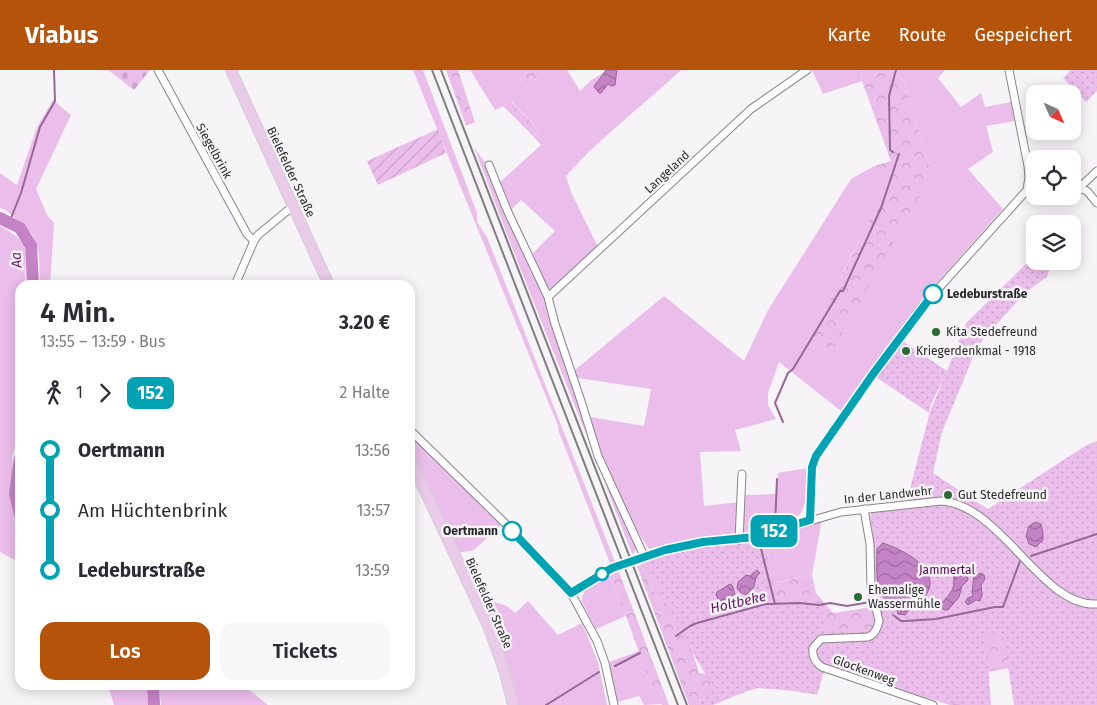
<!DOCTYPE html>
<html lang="de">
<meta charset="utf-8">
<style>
body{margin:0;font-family:"Fira Sans",sans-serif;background:#f7f7f7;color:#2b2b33;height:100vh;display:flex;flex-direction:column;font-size:19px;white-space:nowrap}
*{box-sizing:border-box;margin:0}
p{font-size:16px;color:#7c7c81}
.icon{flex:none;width:28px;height:28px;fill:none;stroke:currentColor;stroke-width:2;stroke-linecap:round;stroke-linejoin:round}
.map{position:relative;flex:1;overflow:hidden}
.sheet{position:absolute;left:15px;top:210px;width:400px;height:410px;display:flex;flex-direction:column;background:#fff;border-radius:15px;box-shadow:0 2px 12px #0003}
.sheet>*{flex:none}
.badge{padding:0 10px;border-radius:8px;font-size:18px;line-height:32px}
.needle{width:32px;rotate:135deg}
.buttons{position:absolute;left:1026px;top:15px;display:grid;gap:10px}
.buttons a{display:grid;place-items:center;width:55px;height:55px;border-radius:10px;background:#fff;box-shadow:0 2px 12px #0003;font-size:25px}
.map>.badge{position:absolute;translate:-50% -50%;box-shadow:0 0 0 2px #fff}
.legs{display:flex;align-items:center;gap:8px;height:55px;padding:0 25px;font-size:16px}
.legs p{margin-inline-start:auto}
.overview{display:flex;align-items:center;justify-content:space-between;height:85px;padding:0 25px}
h1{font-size:28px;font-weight:600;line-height:38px}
.cta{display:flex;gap:10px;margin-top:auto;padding:10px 25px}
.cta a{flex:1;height:58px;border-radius:15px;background:#b45309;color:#fff;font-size:20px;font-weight:600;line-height:58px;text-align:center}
.cta a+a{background:#f7f7f7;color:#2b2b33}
ul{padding:0 25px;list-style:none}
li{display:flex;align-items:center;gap:18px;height:60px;font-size:19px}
li i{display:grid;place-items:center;width:8px;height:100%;margin:0 6px;background:currentColor}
li i::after{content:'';width:12px;height:12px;margin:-6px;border:4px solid;border-radius:50%;background:#fff}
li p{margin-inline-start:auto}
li:first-child i{background:linear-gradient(#0000 50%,currentColor 0)}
li:last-child i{background:linear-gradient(currentColor 50%,#0000 0)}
header{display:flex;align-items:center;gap:30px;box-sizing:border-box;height:70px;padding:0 25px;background:#b45309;color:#fff}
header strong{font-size:24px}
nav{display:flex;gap:28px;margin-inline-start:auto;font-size:18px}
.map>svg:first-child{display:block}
.grass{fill:#ebbdeb}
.forest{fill:url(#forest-crowns)}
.cemetery{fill:url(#cemetery-stones)}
.park{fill:url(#park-dots)}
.garden{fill:url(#garden-furrows)}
.water{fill:url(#water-waves);stroke:#966896}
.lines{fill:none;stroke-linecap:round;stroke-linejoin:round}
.stream{stroke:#966896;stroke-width:2}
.river{stroke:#c483c5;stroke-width:12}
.minor-casing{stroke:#888587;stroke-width:9}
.primary-casing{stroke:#d0d0d0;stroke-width:12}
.minor{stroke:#fff;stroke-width:7}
.primary{stroke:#e9cae9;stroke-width:10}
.rail{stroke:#7f7e7f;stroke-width:2}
.line-1-casing{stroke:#fff;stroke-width:11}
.line-1{stroke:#00a3b4;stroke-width:8}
.stop-1-dot{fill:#fff;stroke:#00a3b4;stroke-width:2.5}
.poi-dot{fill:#2a6a33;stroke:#f7f4f7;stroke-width:2}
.labels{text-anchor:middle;stroke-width:5;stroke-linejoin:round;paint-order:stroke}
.street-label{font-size:12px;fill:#292829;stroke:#f7f4f7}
.stop-label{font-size:12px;font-weight:bold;fill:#292829;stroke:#f7f4f7;text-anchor:start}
.poi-label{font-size:12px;fill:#292829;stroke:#f7f4f7;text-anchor:start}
.park-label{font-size:12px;fill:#530056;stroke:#f7f4f7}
.water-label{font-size:14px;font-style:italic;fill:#661769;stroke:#f7f4f7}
</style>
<header>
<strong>Viabus</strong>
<nav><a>Karte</a><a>Route</a><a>Gespeichert</a></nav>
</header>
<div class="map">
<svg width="1097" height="635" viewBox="0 0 1097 635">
<defs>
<pattern id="forest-crowns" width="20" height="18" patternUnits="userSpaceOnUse" patternTransform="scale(1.25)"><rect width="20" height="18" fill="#ebbdeb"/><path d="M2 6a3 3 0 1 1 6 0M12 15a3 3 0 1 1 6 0" fill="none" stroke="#caa2ca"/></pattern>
<pattern id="cemetery-stones" width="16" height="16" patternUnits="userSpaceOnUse" patternTransform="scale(1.25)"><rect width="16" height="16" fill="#ebbdeb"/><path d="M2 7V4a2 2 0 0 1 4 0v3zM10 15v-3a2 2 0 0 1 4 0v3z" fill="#caa2ca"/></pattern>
<pattern id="park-dots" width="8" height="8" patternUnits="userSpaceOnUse" patternTransform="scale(1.25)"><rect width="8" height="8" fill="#ebbdeb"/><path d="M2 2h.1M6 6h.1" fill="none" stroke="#caa2ca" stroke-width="1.8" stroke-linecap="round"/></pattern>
<pattern id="garden-furrows" width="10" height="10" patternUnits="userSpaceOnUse" patternTransform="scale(1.25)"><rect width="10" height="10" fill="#ebbdeb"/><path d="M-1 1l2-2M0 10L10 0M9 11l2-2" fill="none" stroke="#caa2ca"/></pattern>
<pattern id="water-waves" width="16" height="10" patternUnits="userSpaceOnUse" patternTransform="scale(1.25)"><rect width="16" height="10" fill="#c483c5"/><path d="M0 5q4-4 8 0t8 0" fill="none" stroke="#9f6ba0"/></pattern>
</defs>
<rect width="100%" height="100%" fill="#f7f4f7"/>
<path class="grass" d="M413 0H423L477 143V152L487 167 615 492 610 493 559 362 558 356Z
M470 0H514L527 17 546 0H567L580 21 591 10 603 3 594 17 596 20H603L615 7 617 0H681C643 36 600 67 566 106L571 122 598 177 553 218 549 219 546 217 531 185 555 161 521 130 510 141 499 113 541 75 533 66 539 60 512 32 495 40Z
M812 0H861L862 11 823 24Z
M894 0H945L938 8 961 37 981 23 985 37 1011 32 1015 51 986 56 993 82 968 99 1003 139 927 224 841 341 779 292 768 323V335L776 349 735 360 741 381 700 382 704 436 739 432 744 425 776 424 778 403 808 398 805 433 801 443 794 450 750 463 698 468 649 479 630 450 599 385 590 347 644 356 651 319 578 308 575 300 664 226 744 291 768 240 851 109 874 96 887 116 843 202 932 104 904 12Z
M53 30 71 45 36 119 47 145 54 153 50 215H40L39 184 32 164 7 141 0 138V103L17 115 37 57Z
M474 77 486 94 507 146 540 214 585 348 594 384 511 175Z
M0 156C37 176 21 182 26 215H20V362L12 387 18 449 20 452V493L0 482Z
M410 364 501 455 474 480 458 483 410 381Z
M598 395 637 476 635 482 632 484Z
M822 449 812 505 774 513 768 488 769 466Z
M668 482 677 519 658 530 641 495 643 489Z
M609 505 626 546 596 559 582 532C581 517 598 512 609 505Z
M486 521 495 532 507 536 515 543 528 531 558 565 582 553 598 592 607 635H516C510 597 496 562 479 527Z
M639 581 648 607 662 634 644 635 639 626 618 632 609 592Z
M108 615H147L148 635H114Z
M159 615H243L268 635H161Z"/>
<path class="forest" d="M446 0H458L475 52 466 56Z
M514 0H546L527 17Z
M861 0H894L904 12 932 104 830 285 810 270 886 116 874 96 891 91 862 11Z
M511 32 539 60 533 66 503 36Z
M769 466 768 488 775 513 812 505 816 523 833 543 872 537 970 538 1097 635 1010 598 987 602 988 635H950L827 597 690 573 699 603 777 613 747 621 713 635H689L637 496 641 495 658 530 677 519 668 482Z
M619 502 669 635H662L648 607 626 546 609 505Z"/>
<path class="cemetery" d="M108 0H150L134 20Z"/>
<path class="park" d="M1071 0H1097V21L1086 32 1063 8Z
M1035 185V191H1046L1049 201 1047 207 1026 222 984 268 976 280 942 362 933 403 988 439 1085 376 1097 371V635H1014L1003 564 986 562 991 635H961L931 628 827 592 817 625 794 621 758 618 752 619 711 635H697L695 630 712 615 678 558 646 492 663 484 675 482 759 471 773 535 821 533 825 560C841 563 855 563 871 561L875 554H881L874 499V472L870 446 872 442 906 439 907 430 930 342 944 308 931 334 929 343 876 307 904 272 947 301 966 253Z"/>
<path class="garden" d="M438 59 446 83 378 115 367 91Z"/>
<path class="water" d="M606 0H617L615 15 611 16 608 14 601 23H599L594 17 595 15Z
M1036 452 1041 454 1043 463V470L1036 477 1029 474 1026 466 1029 456Z
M883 473C903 480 946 500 924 528 919 535 909 538 905 545L898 544C896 534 885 532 881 523 875 511 877 492 877 479Z
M757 500 760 503 756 507 754 517 746 525 740 522 737 518 738 512 746 505 750 506Z
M960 500 967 504 968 510 962 516 959 527 948 540H944L940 535C945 529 954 522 954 512 954 510 953 507 954 504Z
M980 503 984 505 985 509 981 515 982 525 980 531 976 530 968 535 965 532 968 528 973 526 972 522 974 507Z
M730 514 732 515 735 524 721 532 719 531 716 525 717 522Z"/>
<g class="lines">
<path class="stream" d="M893 82 890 80 889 26 896 0
M9 153 21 123 40 57 55 31 54 0
M783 352 775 333 788 303 793 299 840 221H843L881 138 899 84
M757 461 775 456 777 409
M759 471 775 534
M1031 486 1097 464
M893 545 901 551H905L936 549 995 537H1003L1020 491
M676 566 690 556 697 553 766 534 800 533 819 535 830 533 847 536 870 532
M615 596 640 583
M546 635 599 602"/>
<path class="river" d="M0 148 20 158 31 176 33 215
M20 388 15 424 20 444
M153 615 154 635"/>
<g class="minor-casing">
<path id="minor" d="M158 0 247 164 254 171
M489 95 507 140 548 227
M1072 116 1087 121 1097 133
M1079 118 1097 101
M235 215 254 171 258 165 293 136
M410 360 512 460 571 523 597 571 605 593 614 635
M864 439 870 474 871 517 879 551C877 559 875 564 868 567L821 569 813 578C812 587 815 592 822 597L933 635
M810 450 812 397 816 386 920 239 1027 120 1029 107 1028 96 1009 0
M739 470 742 404
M644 486 598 386 581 331 555 254 548 227 751 39 807 0
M571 523 613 498 665 480 703 472 755 467 841 442 941 431C1001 434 1042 538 1097 534"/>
</g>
<g class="primary-casing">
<path id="primary" d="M231 0 329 215
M410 389 489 558 505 603 513 635"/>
</g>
<use href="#minor" class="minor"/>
<use href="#primary" class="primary"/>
<path class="rail" d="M432 0 678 635
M441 0 687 635"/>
</g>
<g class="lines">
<g class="line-1-casing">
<path id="line-1" d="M512 461 571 523 612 498 665 480 703 472 755 467 810 450 812 397 816 386 873 304 933 224"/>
</g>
<use href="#line-1" class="line-1"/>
</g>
<g class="stop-1-dot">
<circle cx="933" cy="224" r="9"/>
<circle cx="512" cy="461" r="9"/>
<circle cx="602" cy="504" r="6"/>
</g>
<g class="poi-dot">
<circle cx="936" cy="262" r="5"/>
<circle cx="906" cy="281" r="5"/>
<circle cx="948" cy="425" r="5"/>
<circle cx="858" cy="527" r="5"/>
</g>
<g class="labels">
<g class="street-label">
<text transform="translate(214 81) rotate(61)" y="4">Siegelbrink</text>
<text transform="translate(291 102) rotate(65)" y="4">Bielefelder Straße</text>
<text transform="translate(667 102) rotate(-43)" y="4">Langeland</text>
<text transform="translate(888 425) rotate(-6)" y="4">In der Landwehr</text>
<text transform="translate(489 533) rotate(66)" y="4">Bielefelder Straße</text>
<text transform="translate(864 600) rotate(20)" y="4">Glockenweg</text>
</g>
<g class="stop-label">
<text x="947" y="228">Ledeburstraße</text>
<text x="498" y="465" text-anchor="end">Oertmann</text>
</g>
<g class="poi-label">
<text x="946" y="266">Kita Stedefreund</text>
<text x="916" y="285">Kriegerdenkmal - 1918</text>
<text x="958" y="429">Gut Stedefreund</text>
<text x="868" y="524">Ehemalige<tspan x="868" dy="14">Wassermühle</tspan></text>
</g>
<g class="park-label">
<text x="947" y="504">Jammertal</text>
</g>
<g class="water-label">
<text transform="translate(16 190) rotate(-94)" y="5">Aa</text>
<text transform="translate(738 532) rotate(-13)" y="5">Holtbeke</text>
</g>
</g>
</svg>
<div class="buttons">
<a><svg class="needle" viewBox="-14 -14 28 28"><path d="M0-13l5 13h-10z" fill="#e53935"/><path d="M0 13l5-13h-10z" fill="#7c7c81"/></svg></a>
<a><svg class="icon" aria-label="locate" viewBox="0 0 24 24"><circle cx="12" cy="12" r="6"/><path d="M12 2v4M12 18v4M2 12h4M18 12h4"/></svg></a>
<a><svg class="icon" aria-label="layers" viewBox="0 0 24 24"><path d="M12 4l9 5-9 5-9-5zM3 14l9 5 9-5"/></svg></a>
</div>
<b class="badge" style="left:774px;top:461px;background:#00a3b4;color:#fff">152</b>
<section class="sheet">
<div class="overview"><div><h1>4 Min.</h1><p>13:55 – 13:59 · Bus</p></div><b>3.20 €</b></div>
<div class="legs"><svg class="icon" aria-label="walk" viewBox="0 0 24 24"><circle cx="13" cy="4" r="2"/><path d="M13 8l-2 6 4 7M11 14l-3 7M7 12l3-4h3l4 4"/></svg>1<svg class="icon" aria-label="forward" viewBox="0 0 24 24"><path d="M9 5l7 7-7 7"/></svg><b class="badge" style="background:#00a3b4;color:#fff">152</b><p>2 Halte</p></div>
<ul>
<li><i style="color:#00a3b4"></i><b>Oertmann</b><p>13:56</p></li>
<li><i style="color:#00a3b4"></i><span>Am Hüchtenbrink</span><p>13:57</p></li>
<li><i style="color:#00a3b4"></i><b>Ledeburstraße</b><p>13:59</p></li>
</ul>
<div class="cta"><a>Los</a><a>Tickets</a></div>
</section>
</div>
